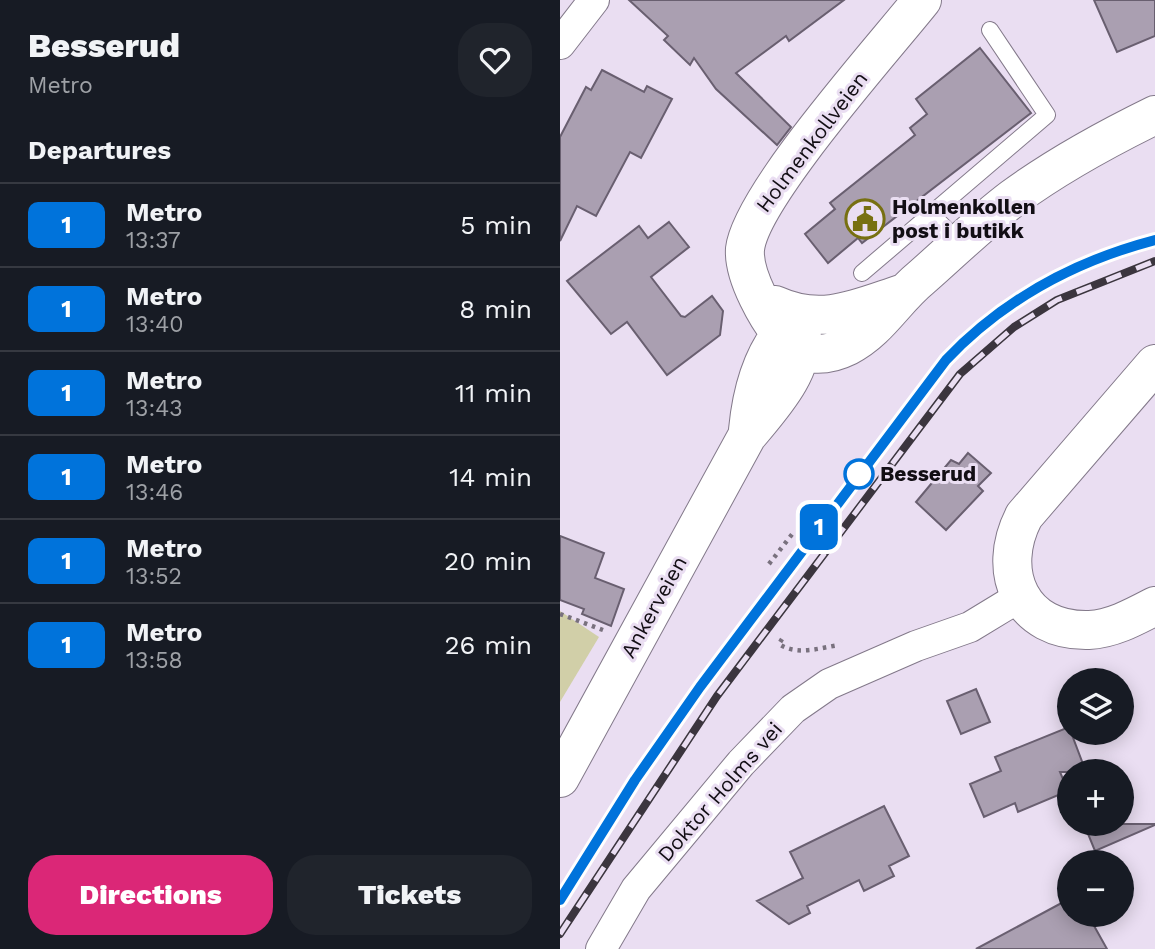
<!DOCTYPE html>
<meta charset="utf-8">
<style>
body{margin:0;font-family:"Work Sans",sans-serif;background:#20242c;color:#f1f3f6;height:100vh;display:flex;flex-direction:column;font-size:26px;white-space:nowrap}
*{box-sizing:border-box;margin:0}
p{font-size:23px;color:#9ea1a6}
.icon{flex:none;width:38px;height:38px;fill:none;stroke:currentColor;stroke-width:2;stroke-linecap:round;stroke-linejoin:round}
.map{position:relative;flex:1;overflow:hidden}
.details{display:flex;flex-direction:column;background:#171b24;width:560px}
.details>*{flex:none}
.badge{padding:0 14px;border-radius:10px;font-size:24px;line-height:46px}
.fabs{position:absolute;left:497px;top:668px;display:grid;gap:14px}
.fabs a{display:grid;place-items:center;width:77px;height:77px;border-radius:50%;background:#171b24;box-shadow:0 4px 18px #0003;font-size:35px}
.map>.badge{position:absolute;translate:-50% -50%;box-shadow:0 0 0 4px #fff}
h2{padding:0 28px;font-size:26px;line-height:63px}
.round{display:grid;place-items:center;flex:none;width:74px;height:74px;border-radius:28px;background:#20242c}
.headline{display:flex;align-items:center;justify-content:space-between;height:119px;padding:0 28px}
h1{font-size:33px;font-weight:800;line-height:52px}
.primary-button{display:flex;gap:14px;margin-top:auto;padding:14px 28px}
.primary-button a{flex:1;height:80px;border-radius:28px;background:#db2777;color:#fff;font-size:28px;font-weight:800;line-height:80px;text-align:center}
.primary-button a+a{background:#20242c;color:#f1f3f6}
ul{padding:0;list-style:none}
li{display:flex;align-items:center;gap:21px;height:84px;padding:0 28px;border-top:2px solid #363941}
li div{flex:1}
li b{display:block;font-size:26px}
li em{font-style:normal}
li .badge{min-width:77px;font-weight:700;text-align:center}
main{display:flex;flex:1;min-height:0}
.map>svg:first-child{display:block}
.green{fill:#d1cfa8}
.building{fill:#aa9fb1;stroke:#695f70;stroke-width:2}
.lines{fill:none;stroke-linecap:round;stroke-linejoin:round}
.service-casing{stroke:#83798a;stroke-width:18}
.minor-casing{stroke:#83798a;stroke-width:32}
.secondary-casing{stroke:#83798a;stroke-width:40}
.path{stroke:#79717e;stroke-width:4.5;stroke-dasharray:3.5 5;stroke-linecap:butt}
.service{stroke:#fff;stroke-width:16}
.minor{stroke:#fff;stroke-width:30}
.secondary{stroke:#fff;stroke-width:38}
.rail-casing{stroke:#3b353e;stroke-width:8}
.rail{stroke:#eadef2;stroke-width:5;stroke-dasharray:16;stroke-linecap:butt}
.line-casing{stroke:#fff;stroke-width:16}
.line{stroke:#0073db;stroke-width:10}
.stop-dot{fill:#fff;stroke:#0073db;stroke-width:3.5}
.labels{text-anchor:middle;stroke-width:6;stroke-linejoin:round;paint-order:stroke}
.street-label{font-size:21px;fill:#120e14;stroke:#eadef2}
.poi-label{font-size:21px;font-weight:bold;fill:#120e14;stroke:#eadef2;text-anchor:start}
.stop-label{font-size:21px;font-weight:bold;fill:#120e14;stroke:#eadef2;text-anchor:start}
</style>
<main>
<section class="details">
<div class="headline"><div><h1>Besserud</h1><p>Metro</p></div><a class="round"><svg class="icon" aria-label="heart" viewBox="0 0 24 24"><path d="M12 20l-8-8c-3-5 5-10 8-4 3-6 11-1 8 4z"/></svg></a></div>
<h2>Departures</h2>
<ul>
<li><span class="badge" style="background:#0073db;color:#fff">1</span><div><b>Metro</b><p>13:37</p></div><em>5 min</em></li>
<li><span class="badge" style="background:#0073db;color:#fff">1</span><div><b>Metro</b><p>13:40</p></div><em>8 min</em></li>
<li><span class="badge" style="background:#0073db;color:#fff">1</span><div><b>Metro</b><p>13:43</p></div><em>11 min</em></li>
<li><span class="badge" style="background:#0073db;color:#fff">1</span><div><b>Metro</b><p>13:46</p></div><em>14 min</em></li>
<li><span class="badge" style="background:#0073db;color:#fff">1</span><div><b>Metro</b><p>13:52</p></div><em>20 min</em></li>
<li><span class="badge" style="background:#0073db;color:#fff">1</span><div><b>Metro</b><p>13:58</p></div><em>26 min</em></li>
</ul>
<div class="primary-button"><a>Directions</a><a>Tickets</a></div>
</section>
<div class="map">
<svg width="595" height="949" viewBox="0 0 595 949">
<rect width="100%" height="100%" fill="#eadef2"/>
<path class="green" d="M0 611 39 637 0 702Z"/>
<path class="building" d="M69 0H284L229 41 226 36 176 73 231 127 217 145 156 89 134 58 130 65 104 40 108 36Z
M534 0H595V36L557 52Z
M420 48 471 113 302 243 298 238 268 263 245 234 275 209 270 203 355 135 350 128 367 114 356 99Z
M42 70 84 92 87 86 112 99 81 158 70 152 36 216 17 206 0 241V137L26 87 31 90Z
M109 222 129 247 91 277 121 316 125 317 152 296 163 311 160 335 107 375 67 322 51 334 7 281 79 226 88 238Z
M408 453 431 473 418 486 423 491 386 530 356 502 391 460 399 464Z
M0 536 44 553 35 578 64 589 51 626 22 614 24 609 0 600Z
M416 689 430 722 401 734 387 701Z
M509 727 526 772H500L508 791 458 812 455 803 424 817 410 784 441 771 435 757Z
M324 806 349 856 329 866 334 876 304 891 299 880 247 906 250 913 229 924 197 901 243 878 230 852Z
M524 824H595V825L535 851Z
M509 899V915H528L547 949H416Z"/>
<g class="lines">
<g class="service-casing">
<path id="service" d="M371 214 385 228 396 248
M302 273 487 115 430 30"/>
</g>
<g class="minor-casing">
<path id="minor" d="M0 44 34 0
M41 949 76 889 181 763 233 709 269 684 356 646 410 627 461 596"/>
</g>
<g class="secondary-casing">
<path id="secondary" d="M362 0C323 49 191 196 185 249 183 276 208 320 225 339 242 358 266 357 288 346 319 330 335 299 361 278 392 251 421 222 453 198 498 165 546 139 595 115
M215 305C261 326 296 309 341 294
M595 364 464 516C435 572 461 632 529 630 552 629 574 617 595 606
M188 430C192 388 204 344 238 316
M0 778 187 436C212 406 248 368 241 327"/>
</g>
<path class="path" d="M209 564 233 533
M0 614 43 630
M222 639 219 644C237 656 259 648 279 645"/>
<use href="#service" class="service"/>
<use href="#minor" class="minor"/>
<use href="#secondary" class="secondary"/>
<g class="rail-casing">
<path id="rail" d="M0 900 75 780 140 687 386 360C443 300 515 261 595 240
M0 934 157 696 400 374 454 327 497 300 595 261"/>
</g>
<use href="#rail" class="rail"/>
</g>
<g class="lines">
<g class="line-casing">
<path id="line" d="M0 900 75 780 140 687 386 360C443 300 515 261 595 240"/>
</g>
<use href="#line" class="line"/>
</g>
<defs>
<g id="civic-ring" transform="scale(2.0125)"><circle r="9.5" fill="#eadef2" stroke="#777011" stroke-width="1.5"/><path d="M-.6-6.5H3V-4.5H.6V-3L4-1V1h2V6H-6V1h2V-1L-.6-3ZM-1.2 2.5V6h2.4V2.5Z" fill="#777011"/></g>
</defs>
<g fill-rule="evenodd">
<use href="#civic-ring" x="305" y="219"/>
</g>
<circle class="stop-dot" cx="299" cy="474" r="14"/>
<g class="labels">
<g class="street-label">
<text transform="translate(252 142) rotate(-53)" y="7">Holmenkollveien</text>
<text transform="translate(94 607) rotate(-61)" y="7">Ankerveien</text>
<text transform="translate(160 792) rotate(-49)" y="7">Doktor Holms vei</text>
</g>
<g class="poi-label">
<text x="332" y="214">Holmenkollen<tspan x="332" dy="24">post i butikk</tspan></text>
</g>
<g class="stop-label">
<text x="320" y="481">Besserud</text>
</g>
</g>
</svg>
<div class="fabs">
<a><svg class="icon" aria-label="layers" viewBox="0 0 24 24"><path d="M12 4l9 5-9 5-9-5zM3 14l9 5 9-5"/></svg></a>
<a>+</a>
<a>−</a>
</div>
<b class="badge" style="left:259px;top:527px;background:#0073db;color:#fff">1</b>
</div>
</main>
